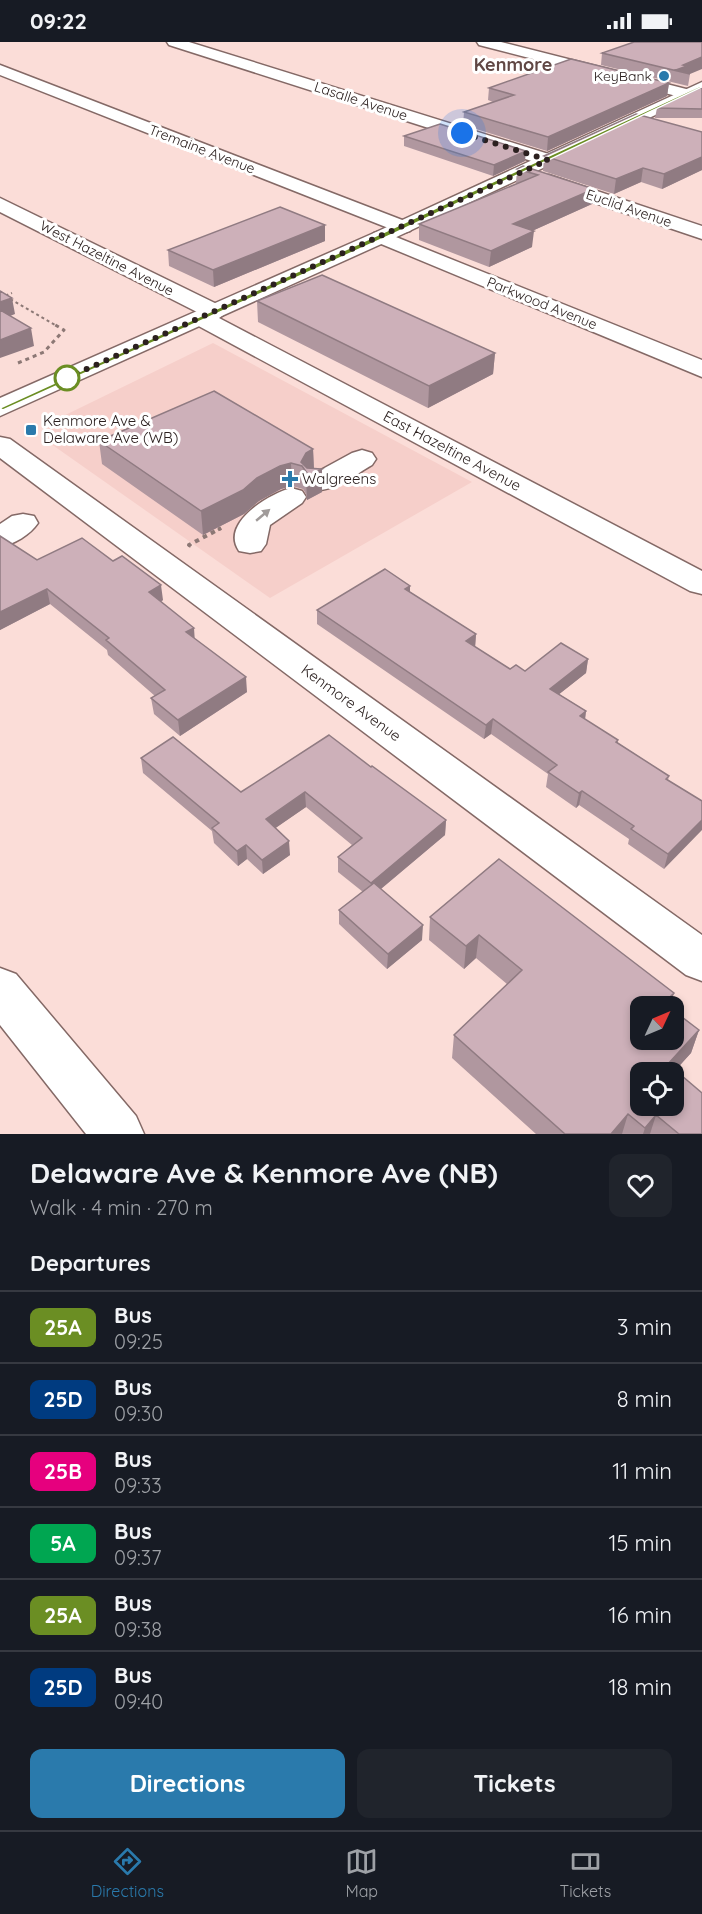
<!DOCTYPE html>
<meta charset="utf-8">
<style>
body{margin:0;font-family:Quicksand,sans-serif;background:#20242c;color:#f1f3f6;height:100vh;display:flex;flex-direction:column;font-size:22px;white-space:nowrap}
*{box-sizing:border-box;margin:0}
p{font-size:20px;color:#9ea1a6}
.icon{flex:none;width:33px;height:33px;fill:none;stroke:currentColor;stroke-width:2;stroke-linecap:round;stroke-linejoin:round}
.map{position:relative;height:1092px;overflow:hidden}
.panel{display:flex;flex-direction:column;background:#171b24;flex:1}
.panel>*{flex:none}
.badge{padding:0 12px;border-radius:9px;font-size:21px;line-height:39px}
.needle{width:39px;rotate:46deg}
.controls{position:absolute;left:630px;top:954px;display:grid;gap:12px}
.controls a{display:grid;place-items:center;width:54px;height:54px;border-radius:12px;background:#171b24;box-shadow:0 3px 9px #0003;font-size:30px}
.you{position:absolute;width:30px;height:30px;margin:-15px;border:4px solid #fff;border-radius:50%;background:#1a73e8;box-shadow:0 0 0 9px #1a73e833}
.map>.badge{position:absolute;translate:-50% -50%;box-shadow:0 0 0 3px #fff}
h2{padding:0 30px;font-size:22px;line-height:54px}
.round{display:grid;place-items:center;flex:none;width:63px;height:63px;border-radius:12px;background:#20242c}
.summary{display:flex;align-items:center;justify-content:space-between;height:102px;padding:0 30px}
h1{font-size:28px;font-weight:700;line-height:45px}
.primary-button{display:flex;gap:12px;margin-top:auto;padding:12px 30px}
.primary-button a{flex:1;height:69px;border-radius:12px;background:#2a7aac;color:#fff;font-size:24px;font-weight:700;line-height:69px;text-align:center}
.primary-button a+a{background:#20242c;color:#f1f3f6}
ul{padding:0;list-style:none}
li{display:flex;align-items:center;gap:18px;height:72px;padding:0 30px;border-top:2px solid #363941}
li div{flex:1}
li b{display:block;font-size:22px}
li em{font-style:normal}
li .badge{min-width:66px;font-weight:700;text-align:center}
.status{display:flex;justify-content:space-between;align-items:center;height:42px;padding:0 30px;background:#171b24;direction:ltr}
.status svg{height:16px;fill:currentColor}
.dock{display:flex;justify-content:space-around;align-items:center;height:84px;border-top:2px solid #363941;background:#171b24;font-size:16px;color:#9ea1a6}
.dock a{display:grid;justify-items:center;gap:3px}
.dock .on{color:#2a7aac}
.map>svg:first-child{display:block}
.built{fill:#f6cfca}
.lines{fill:none;stroke-linecap:round;stroke-linejoin:round}
.minor-casing{stroke:#846966;stroke-width:3}
.major-casing{stroke:#846966;stroke-width:3}
.path-far2{stroke:#8c7875;stroke-width:2;stroke-dasharray:3 3;stroke-linecap:butt}
.path-far1{stroke:#8c7875;stroke-width:3;stroke-dasharray:4 4;stroke-linecap:butt}
.path{stroke:#8c7875;stroke-width:4;stroke-dasharray:4.5 4.5;stroke-linecap:butt}
.minor{fill:#fff;fill-rule:evenodd}
.major{fill:#fff;fill-rule:evenodd}
.wall{fill:#b0979f}
.shaded-wall{fill:#907b82}
.building{fill:#cdb0b9;stroke:#907b82;stroke-width:1.5;fill-rule:evenodd}
.oneway{fill:#a09b9a}
.line{fill:#6b8e23;stroke:#fff;stroke-width:1.5}
.walk{stroke:#2b201f;stroke-width:6;stroke-dasharray:0 10.8}
.poi-dot{fill:#2a7aac;stroke:#fff;stroke-width:2}
.stop-dot{fill:#fff;stroke:#6b8e23;stroke-width:3}
.labels{text-anchor:middle;stroke-width:6;stroke-linejoin:round;paint-order:stroke}
.far-poi-label{font-size:14px;fill:#2b201f;stroke:#fff;text-anchor:end}
.far-street-label{font-size:14px;fill:#2b201f;stroke:#fff}
.poi-label{font-size:15px;fill:#2b201f;stroke:#fff;text-anchor:start}
.street-label{font-size:15px;fill:#2b201f;stroke:#fff}
.far-district-label{font-size:18px;font-weight:bold;fill:#604744;stroke:#fff}
</style>
<div class="status"><b>09:22</b><svg viewBox="0 0 49 12"><path d="M0 12V9h3v3zM5 12V6h3v6zM10 12V3h3v9zM15 12V0h3v12zM26 1h20v11H26zM47 4h2v5h-2z"/></svg></div>
<div class="map">
<svg width="702" height="1092" viewBox="0 0 702 1092">
<rect width="100%" height="100%" fill="#fbddd8"/>
<path class="built" d="M213 301 472 440 270 556 44 397 51 380Z"/>
<g class="lines">
<g class="minor-casing">
<path id="minor" d="M167 0H189L555 114 557 118 555 122H541L169 3Z
M477 0H501L694 49 696 52 688 57 479 3Z
M0 23 410 181 413 185 410 189 403 191 396 189 0 33Z
M549 133 702 184V197L542 143 539 139 542 135Z
M0 156 223 265 227 270 219 276 702 529V552L690 549 193 281 189 276 197 270 0 170Z
M381 189 702 318V335L374 199 370 195 374 191Z
M362 408 372 411 376 417 372 423C353 434 330 453 308 447L303 441 308 435 352 411Z
M291 446 302 449 306 455 302 461 270 483 266 502 261 509 250 511 239 509C220 481 269 452 291 446Z
M23 472 34 474 38 481C30 493 14 502 0 505V482L12 474Z
M0 926 16 932 136 1074 144 1092H86L0 983Z"/>
</g>
<g class="major-casing">
<path id="major" d="M702 40V51L388 199 0 374V356L374 191Z
M0 395 10 397 702 893V939L686 933 0 416Z"/>
</g>
<path class="path-far2" d="M0 251 55 283
M0 256 12 251"/>
<path class="path-far1" d="M18 321 44 310 64 288 52 281
M218 488 221 486"/>
<path class="path" d="M191 504 189 503 221 486"/>
<use href="#minor" class="minor"/>
<use href="#major" class="major"/>
</g>
<path class="wall" d="M602 11 690 32 688 44 601 23Z
M669 41 667 54 547 109 463 83 464 70 493 60 488 58 489 46Z
M702 45V76H655L657 66Z
M702 90V128L662 147 641 140 614 152 543 129 544 114Z
M404 94 525 119 493 134 404 104Z
M523 124 592 162 532 189V205L489 225 419 198V182L517 142 516 141 517 127Z
M325 183V199L214 245 169 224 168 208Z
M257 259 495 311 493 332 428 366 258 280Z
M99 399 313 407 314 427 322 450 307 458 306 452 303 447 292 444 281 447 259 459 244 472 203 493 102 422Z
M0 494 37 518 163 558 161 560 195 597 247 650 180 694 154 672 151 656 155 654 108 613 107 608 50 562 0 588Z
M410 544V550L476 592 475 605 510 627 525 629 588 617 586 631 559 652 586 669 585 678 618 698V701L669 734 668 738 702 759 664 827 628 802 629 797 579 763 576 766 546 745 548 732 491 692 484 697 317 582V568Z
M141 716 241 750 371 725 446 778 445 793 381 847 422 898 387 927 339 882V868L363 850 338 830V815L352 803 306 765 275 786 290 813 263 832 247 817 238 824 214 801 212 789 143 731Z
M499 817 640 964 699 988 691 1011 675 1028 702 1092H536L452 1016 454 993 507 942 476 916 464 927 429 898 430 875Z"/>
<path class="shaded-wall" d="M702 15V27L690 32 676 28 683 23Z
M669 41 667 54 547 109 548 95Z
M526 109 525 119 493 134 494 123Z
M702 115V128L662 147 664 132Z
M643 126 641 140 614 152 616 137Z
M594 147 592 162 512 198 513 182Z
M325 183V199L214 245 213 228Z
M534 189 532 205 489 225 491 209Z
M12 256 15 272 0 278V260Z
M31 286 34 304 0 316V298Z
M495 311 493 332 428 366 429 344Z
M313 407 314 429 307 431 302 424 301 420 306 411Z
M291 421 292 444 281 447 259 459 244 472 203 493 201 469 257 436 280 424Z
M322 427V450L307 458 306 435Z
M161 543 163 558 151 565 149 550Z
M410 544V558L405 547Z
M47 547 50 562 0 588V570Z
M194 586 195 601 186 590Z
M476 592 475 606 466 599Z
M588 617 586 631 548 661 550 647Z
M246 635 247 650 180 694 178 678Z
M586 669 584 684 580 674Z
M493 677 491 692 484 697 486 683Z
M582 749 579 763 576 766 579 751Z
M305 750 306 765 267 792 266 777Z
M446 778 445 793 370 856 371 841Z
M702 778V788L664 827 668 812Z
M289 799 290 813 263 832 262 818Z
M246 803 247 817 238 824 237 809Z
M423 883 422 898 387 927 388 912Z
M479 893 476 916 464 927 466 904Z
M674 951 670 964H663L664 961Z
M699 988 691 1011 674 1030 668 1022Z
M628 1072 622 1092H611Z
M656 1073 650 1092H643L645 1086Z"/>
<path class="building" d="M634 0H702V15L683 23 687 24 676 28 690 32 602 11Z
M571 17 669 41 548 95 464 70 514 53 489 46Z
M702 45V67L657 66Z
M636 72 702 90V115L664 132 643 126 616 137 544 114Z
M440 82 526 109 494 123 404 94Z
M523 124 594 147 513 182 534 189 491 209 419 182 538 133 517 127Z
M280 165 325 183 213 228 168 208Z
M322 233 495 311 429 344 257 259Z
M0 249 12 256 0 260Z
M0 268 31 286 0 298Z
M214 349 313 407 306 411 301 420 307 426 322 427 306 435 307 431 302 424 291 421 280 424 257 436 243 448 201 469 99 399Z
M0 494 37 518 82 496 113 519 122 514 161 543 149 550 194 586 186 590 246 635 178 678 151 656 165 648 106 598 109 596 47 547 0 570Z
M385 527 410 544 405 547 476 592 466 599 510 627 516 623 525 629 561 601 588 617 550 647 586 669 580 674 618 698 616 700 669 734 666 737 702 759V778L668 812 631 787 634 784 582 749 579 751 548 730 557 723 493 677 486 683 317 568Z
M329 693 371 725 372 724 446 778 371 841 338 815 362 796 305 750 266 777 289 799 262 818 246 803 237 809 212 786 219 781 141 716 173 695 241 750Z
M499 817 674 951 664 961 668 964H640V998H674V969L699 988 668 1022 702 1051V1092H679L656 1073 645 1086 628 1072 611 1092H565L454 993 522 928 479 893 466 904 430 875ZM640 1030H674V1064H640Z
M374 841 423 883 388 912 339 868Z"/>
<defs><path id="oneway-solid" d="M-6-.8H1V-3.2L6.5 0L1 3.2V.8H-6Z" transform="scale(1.5)"/></defs>
<use class="oneway" href="#oneway-solid" transform="translate(263 473) rotate(-40)"/>
<path class="line" d="M700 44 702 45 395 191 3 368 0 366 389 188Z"/>
<g class="lines">
<path class="walk" d="M67 336 548 118 462 91"/>
</g>
<g class="poi-dot">
<circle cx="664" cy="34" r="6"/>
<rect x="25" y="382" width="12" height="12" rx="3"/>
<path d="M287 428h6v6h6v6h-6v6h-6v-6h-6v-6h6z"/>
</g>
<circle class="stop-dot" cx="67" cy="336" r="12"/>
<g class="labels">
<g class="far-poi-label">
<text x="652" y="39">KeyBank</text>
</g>
<g class="far-street-label">
<text transform="translate(361 59) rotate(18)" y="5">Lasalle Avenue</text>
<text transform="translate(202 107) rotate(21)" y="5">Tremaine Avenue</text>
<text transform="translate(629 166) rotate(19)" y="5">Euclid Avenue</text>
<text transform="translate(107 216) rotate(27)" y="5">West Hazeltine Avenue</text>
<text transform="translate(542 261) rotate(22)" y="5">Parkwood Avenue</text>
</g>
<g class="poi-label">
<text x="43" y="384">Kenmore Ave &amp;<tspan x="43" dy="17">Delaware Ave (WB)</tspan></text>
<text x="302" y="442">Walgreens</text>
</g>
<g class="street-label">
<text transform="translate(452 409) rotate(28)" y="5">East Hazeltine Avenue</text>
<text transform="translate(351 661) rotate(36)" y="5">Kenmore Avenue</text>
</g>
<g class="far-district-label">
<text x="513" y="29">Kenmore</text>
</g>
</g>
</svg>
<div class="controls">
<a><svg class="needle" viewBox="-14 -14 28 28"><path d="M0-13l5 13h-10z" fill="#e53935"/><path d="M0 13l5-13h-10z" fill="#9ea1a6"/></svg></a>
<a><svg class="icon" aria-label="locate" viewBox="0 0 24 24"><circle cx="12" cy="12" r="6"/><path d="M12 2v4M12 18v4M2 12h4M18 12h4"/></svg></a>
</div>
<div class="you" style="left:462px;top:91px"></div>
</div>
<section class="panel">
<div class="summary"><div><h1>Delaware Ave &amp; Kenmore Ave (NB)</h1><p>Walk · 4 min · 270 m</p></div><a class="round"><svg class="icon" aria-label="heart" viewBox="0 0 24 24"><path d="M12 20l-8-8c-3-5 5-10 8-4 3-6 11-1 8 4z"/></svg></a></div>
<h2>Departures</h2>
<ul>
<li><span class="badge" style="background:#6b8e23;color:#fff">25A</span><div><b>Bus</b><p>09:25</p></div><em>3 min</em></li>
<li><span class="badge" style="background:#003b80;color:#fff">25D</span><div><b>Bus</b><p>09:30</p></div><em>8 min</em></li>
<li><span class="badge" style="background:#e6007e;color:#fff">25B</span><div><b>Bus</b><p>09:33</p></div><em>11 min</em></li>
<li><span class="badge" style="background:#00a651;color:#fff">5A</span><div><b>Bus</b><p>09:37</p></div><em>15 min</em></li>
<li><span class="badge" style="background:#6b8e23;color:#fff">25A</span><div><b>Bus</b><p>09:38</p></div><em>16 min</em></li>
<li><span class="badge" style="background:#003b80;color:#fff">25D</span><div><b>Bus</b><p>09:40</p></div><em>18 min</em></li>
</ul>
<div class="primary-button"><a>Directions</a><a>Tickets</a></div>
</section>
<nav class="dock">
<a class="on"><svg class="icon" aria-label="directions" viewBox="0 0 24 24"><path d="M12 3l9 9-9 9-9-9zM9 14v-3h6M13 9l2 2-2 2"/></svg>Directions</a>
<a><svg class="icon" aria-label="map" viewBox="0 0 24 24"><path d="M3 6l6-2 6 2 6-2v14l-6 2-6-2-6 2zM9 4v14M15 6v14"/></svg>Map</a>
<a><svg class="icon" aria-label="tickets" viewBox="0 0 24 24"><path d="M3 7h18v10H3zM15 7v10"/></svg>Tickets</a>
</nav>
